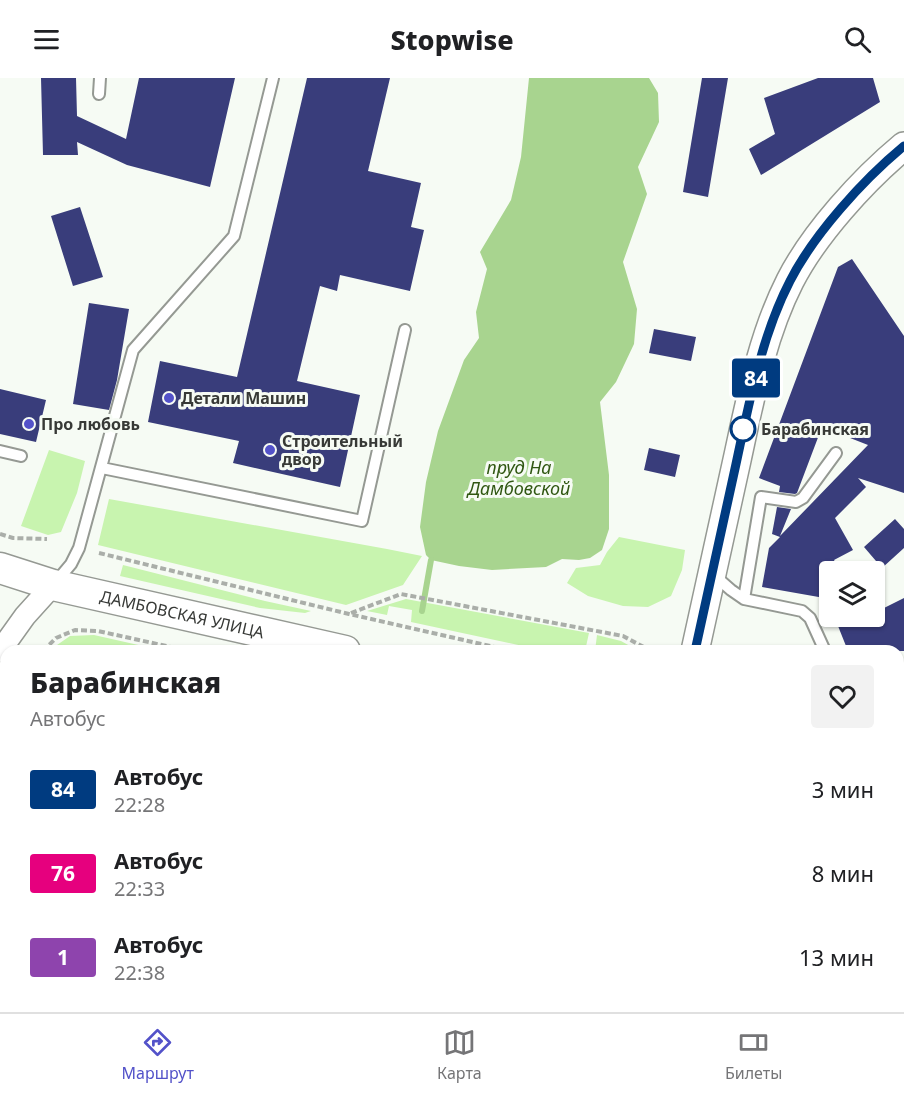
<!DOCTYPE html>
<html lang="ru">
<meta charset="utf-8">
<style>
body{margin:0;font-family:"Noto Sans",sans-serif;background:#f2f2f2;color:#202124;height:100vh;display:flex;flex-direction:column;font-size:22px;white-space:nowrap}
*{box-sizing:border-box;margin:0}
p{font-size:20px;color:#757577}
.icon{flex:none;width:33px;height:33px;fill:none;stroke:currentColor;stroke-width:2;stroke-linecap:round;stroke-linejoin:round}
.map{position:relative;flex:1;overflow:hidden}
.side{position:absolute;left:0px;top:567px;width:904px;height:368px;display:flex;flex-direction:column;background:#fff;border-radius:18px 18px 0 0;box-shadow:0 2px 4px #0004}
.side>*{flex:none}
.badge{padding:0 12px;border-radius:4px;font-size:21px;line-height:39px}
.controls{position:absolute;left:819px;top:483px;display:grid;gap:12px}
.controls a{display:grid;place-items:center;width:66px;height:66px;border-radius:6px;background:#fff;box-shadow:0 2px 4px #0004;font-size:30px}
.map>.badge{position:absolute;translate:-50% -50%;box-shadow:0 0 0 3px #fff}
.round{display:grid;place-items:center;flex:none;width:63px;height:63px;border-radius:6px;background:#f2f2f2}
.overview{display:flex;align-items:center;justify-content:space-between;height:102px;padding:0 30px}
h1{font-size:28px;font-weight:800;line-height:45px}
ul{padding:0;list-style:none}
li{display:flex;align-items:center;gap:18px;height:84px;padding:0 30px}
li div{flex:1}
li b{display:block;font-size:22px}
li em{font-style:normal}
li .badge{min-width:66px;font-weight:700;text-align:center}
header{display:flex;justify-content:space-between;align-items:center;height:78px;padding:0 30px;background:#fff;font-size:27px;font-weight:800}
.menu{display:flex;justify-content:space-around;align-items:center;height:84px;border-top:2px solid #e0e0e0;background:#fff;font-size:16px;color:#757577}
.menu a{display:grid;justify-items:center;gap:3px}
.menu .current{color:#5352c9}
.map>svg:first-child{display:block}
.green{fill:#c8f4af}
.water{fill:#a8d48f}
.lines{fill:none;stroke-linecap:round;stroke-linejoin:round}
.stream{stroke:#a8d48f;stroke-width:6}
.building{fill:#393d7b}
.service-casing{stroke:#959993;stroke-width:14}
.minor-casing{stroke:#959993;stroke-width:24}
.tertiary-casing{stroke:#959993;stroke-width:30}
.secondary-casing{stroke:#959993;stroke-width:33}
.path{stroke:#aaaea9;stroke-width:4;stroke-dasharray:6 3;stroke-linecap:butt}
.service{stroke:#fff;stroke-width:10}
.minor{stroke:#fff;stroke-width:21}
.tertiary{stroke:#fff;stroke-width:27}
.secondary{stroke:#fff;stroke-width:30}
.line-casing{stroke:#fff;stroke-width:14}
.line{stroke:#003b80;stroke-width:9}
.poi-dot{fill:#5352c9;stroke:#f6fbf4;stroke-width:2}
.stop-dot{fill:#fff;stroke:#003b80;stroke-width:3}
.labels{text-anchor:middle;stroke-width:6;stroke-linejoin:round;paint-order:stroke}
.poi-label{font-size:16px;font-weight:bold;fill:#373936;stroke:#f6fbf4;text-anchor:start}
.stop-label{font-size:16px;font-weight:bold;fill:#373936;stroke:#f6fbf4;text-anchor:start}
.street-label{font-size:16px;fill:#373936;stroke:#f6fbf4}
.water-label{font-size:18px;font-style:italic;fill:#305712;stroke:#f6fbf4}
</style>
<header><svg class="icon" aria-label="menu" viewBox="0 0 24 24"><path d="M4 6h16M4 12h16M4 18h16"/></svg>Stopwise<svg class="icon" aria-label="search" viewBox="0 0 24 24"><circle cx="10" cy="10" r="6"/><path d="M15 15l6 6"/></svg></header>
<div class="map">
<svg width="904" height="934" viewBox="0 0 904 934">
<rect width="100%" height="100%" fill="#f6fbf4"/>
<path class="green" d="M49 372 85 383 77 415 61 454 48 457 21 448Z
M109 421 387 471 422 478 403 507 346 527 98 467Z
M619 459 685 472 682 492 671 518 648 529 623 528 588 518 567 505 576 490 600 487 607 474Z
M123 487 265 523 311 533 305 535 260 530 120 498Z
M406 521 589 555 585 573H546L411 544 412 532 389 528 387 537 367 533Z
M94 557 165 573H82L57 567 70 558Z
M597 557 621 563 639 573H595Z
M899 703 904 704V750L899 759Z
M719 928H871L881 930 880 934H718Z"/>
<path class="water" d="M529 0H649L658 15 659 44 638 89 647 116 623 184 637 231 634 266 616 304 600 324 609 397V451L602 472 590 480 579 482 562 481 546 489 492 492 459 488 431 482 426 477 420 449 426 404 438 353 464 282 479 260 476 234 487 191 480 174 511 122 521 79Z
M171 928H315V929L312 934H167Z"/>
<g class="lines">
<path class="stream" d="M422 533 431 482"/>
</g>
<path class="building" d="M41 0H76L77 38 126 61 139 0H235L210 109 127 87 77 64 78 77H43Z
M307 0H390L368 93 421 105 411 149 424 152 410 213 340 197 337 213 320 208 297 303 360 317 340 409 233 385 239 363 148 344 160 283 237 299Z
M702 0H728L708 119 683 114Z
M818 0H873L880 24 761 97 749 71 775 56 764 20Z
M80 129 103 199 73 208 51 138Z
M852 181 904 258V415L858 400 866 409 835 440 853 472 834 482 840 494H830V521L762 509 769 470 780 459 772 456 777 429 791 431 780 458 868 367 822 349 797 415 795 416 779 414 780 408 759 400 838 189Z
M89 225 129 231 117 302 109 332 73 326Z
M654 251 696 259 691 283 649 275Z
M0 311 46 322 36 364 0 356Z
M649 370 680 377 675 399 644 392Z
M895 441 904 451V470L882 490 864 469Z
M904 520V573H848L834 538H874V535Z"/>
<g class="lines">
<g class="service-casing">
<path id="service" d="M99 16 100 0
M0 373 21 378
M102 390 362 443 405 252
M715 498 731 512 744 521 802 533 810 540 825 573
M55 505 71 486 79 470 133 272 234 158 273 0
M744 521 761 419 796 424 803 420 836 375
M898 779 904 771
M637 934 638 928"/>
</g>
<g class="minor-casing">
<path id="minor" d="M0 573 25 538 53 507
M522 934 524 928"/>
</g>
<g class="tertiary-casing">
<path id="tertiary" d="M695 573C709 509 723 446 737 382 750 322 762 258 790 203 814 156 863 102 904 68"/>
</g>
<g class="secondary-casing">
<g id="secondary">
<path id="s1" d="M0 490 53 507 345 573"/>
<path d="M898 675 904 676"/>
</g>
</g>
<path class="path" d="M0 456 13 460 47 461
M99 475 349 536 512 573
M351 535 401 516 623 558 651 573
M43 573 56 560 75 552 98 553 189 573
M0 632 6 622
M898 642 904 643"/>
<use href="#service" class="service"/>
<use href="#minor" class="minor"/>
<use href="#tertiary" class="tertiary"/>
<use href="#secondary" class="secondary"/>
</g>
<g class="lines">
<g class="line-casing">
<path id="line" d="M695 573C708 511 722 449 736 386 749 326 761 259 790 203 814 156 863 102 904 68"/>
</g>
<use href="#line" class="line"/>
</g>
<g class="poi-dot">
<circle cx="169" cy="320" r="6"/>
<circle cx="29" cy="346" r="6"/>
<circle cx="270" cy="372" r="6"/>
</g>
<circle class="stop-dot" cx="743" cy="351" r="12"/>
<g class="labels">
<g class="poi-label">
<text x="181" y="326">Детали Машин</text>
<text x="41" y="352">Про любовь</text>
<text x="282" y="369">Строительный<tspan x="282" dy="18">двор</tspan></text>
</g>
<g class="stop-label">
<text x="761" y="357">Барабинская</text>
</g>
<g class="street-label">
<text dy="6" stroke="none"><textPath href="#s1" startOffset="188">ДАМБОВСКАЯ УЛИЦА</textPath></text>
</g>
<g class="water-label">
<text x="519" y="396">пруд На<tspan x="519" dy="21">Дамбовской</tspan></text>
</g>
</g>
</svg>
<div class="controls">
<a><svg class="icon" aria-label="layers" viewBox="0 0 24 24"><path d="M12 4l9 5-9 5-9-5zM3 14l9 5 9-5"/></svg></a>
</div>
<b class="badge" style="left:756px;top:300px;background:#003b80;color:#fff">84</b>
<section class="side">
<div class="overview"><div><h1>Барабинская</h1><p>Автобус</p></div><a class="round"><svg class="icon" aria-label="heart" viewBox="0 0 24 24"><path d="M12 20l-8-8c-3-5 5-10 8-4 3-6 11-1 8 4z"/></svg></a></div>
<ul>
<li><span class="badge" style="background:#003b80;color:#fff">84</span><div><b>Автобус</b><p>22:28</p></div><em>3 мин</em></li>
<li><span class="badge" style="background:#e6007e;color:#fff">76</span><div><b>Автобус</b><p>22:33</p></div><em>8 мин</em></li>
<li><span class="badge" style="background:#8e44ad;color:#fff">1</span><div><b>Автобус</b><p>22:38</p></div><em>13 мин</em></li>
</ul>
</section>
</div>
<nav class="menu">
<a class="current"><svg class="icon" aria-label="directions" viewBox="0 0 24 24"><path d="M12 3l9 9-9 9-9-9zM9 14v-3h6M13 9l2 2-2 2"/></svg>Маршрут</a>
<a><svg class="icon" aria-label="map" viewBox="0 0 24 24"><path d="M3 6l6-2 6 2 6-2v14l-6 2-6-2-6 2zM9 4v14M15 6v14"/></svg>Карта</a>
<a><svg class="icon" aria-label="tickets" viewBox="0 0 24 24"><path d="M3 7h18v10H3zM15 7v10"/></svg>Билеты</a>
</nav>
